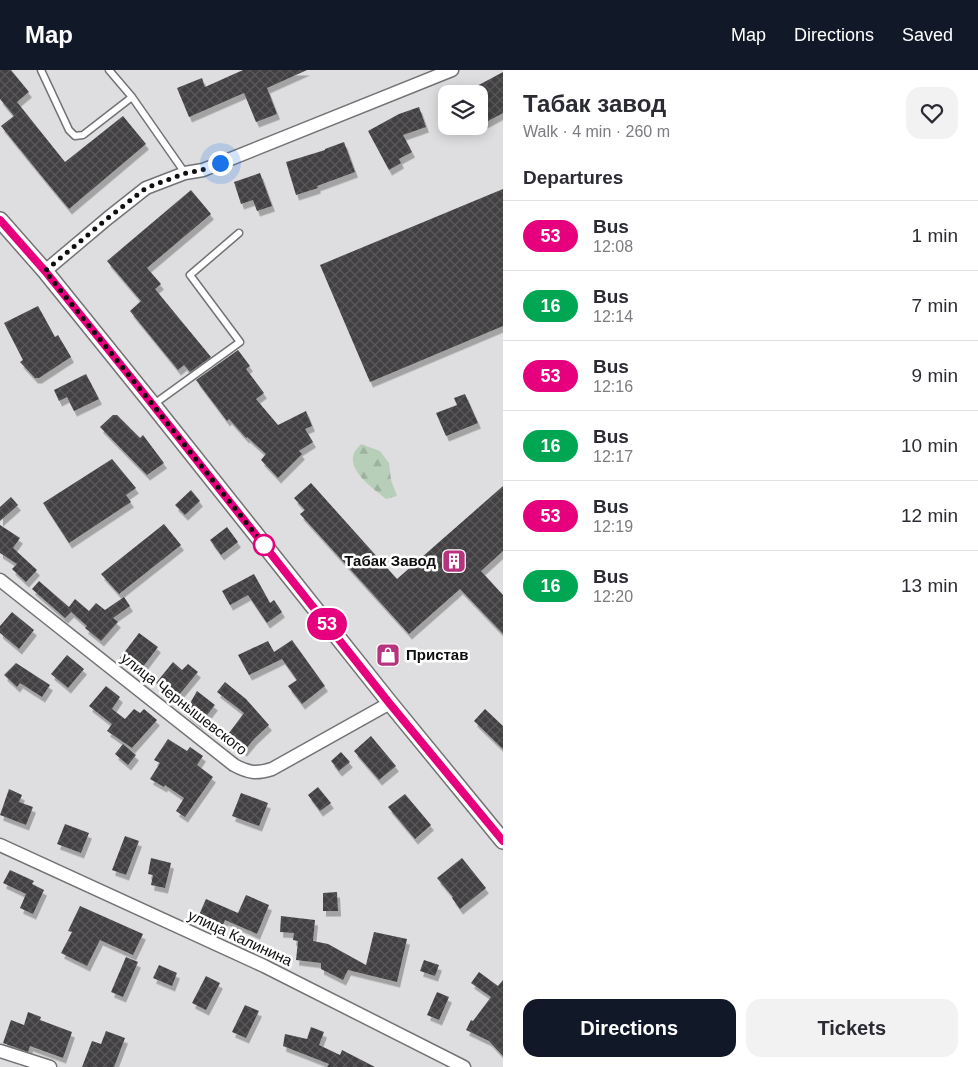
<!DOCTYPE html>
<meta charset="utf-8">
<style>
body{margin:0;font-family:Arial,sans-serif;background:#f2f2f3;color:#2b2b33;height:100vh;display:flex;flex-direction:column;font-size:19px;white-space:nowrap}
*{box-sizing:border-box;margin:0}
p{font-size:16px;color:#7c7c81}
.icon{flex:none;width:28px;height:28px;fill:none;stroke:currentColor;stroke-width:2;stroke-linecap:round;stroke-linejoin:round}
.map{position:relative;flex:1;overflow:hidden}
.side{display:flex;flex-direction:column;background:#fff;width:475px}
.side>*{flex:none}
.badge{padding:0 10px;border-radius:16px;font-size:18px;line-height:32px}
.controls{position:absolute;left:438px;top:15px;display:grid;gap:10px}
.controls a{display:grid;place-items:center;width:50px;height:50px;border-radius:10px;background:#fff;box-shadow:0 2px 12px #0003;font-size:25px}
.you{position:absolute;width:25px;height:25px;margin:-12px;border:4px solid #fff;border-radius:50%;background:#1a73e8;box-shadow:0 0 0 8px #1a73e833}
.map>.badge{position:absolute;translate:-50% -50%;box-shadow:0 0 0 2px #fff}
h2{padding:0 20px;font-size:19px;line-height:45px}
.round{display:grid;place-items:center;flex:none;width:52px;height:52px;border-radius:15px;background:#f2f2f3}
.head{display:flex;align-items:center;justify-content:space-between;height:85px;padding:0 20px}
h1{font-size:24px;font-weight:700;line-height:38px}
.button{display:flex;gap:10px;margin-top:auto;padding:10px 20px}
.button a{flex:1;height:58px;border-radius:15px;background:#111827;color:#fff;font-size:20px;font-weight:700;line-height:58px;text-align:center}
.button a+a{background:#f2f2f3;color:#2b2b33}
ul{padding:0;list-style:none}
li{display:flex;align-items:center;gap:15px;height:70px;padding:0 20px;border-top:1px solid #e1e1e2}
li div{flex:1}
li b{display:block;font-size:19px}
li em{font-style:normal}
li .badge{min-width:55px;font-weight:700;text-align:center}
header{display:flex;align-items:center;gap:30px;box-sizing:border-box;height:70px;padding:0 25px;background:#111827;color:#fff}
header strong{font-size:24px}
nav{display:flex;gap:28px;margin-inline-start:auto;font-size:18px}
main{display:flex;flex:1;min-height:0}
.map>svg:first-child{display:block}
.forest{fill:url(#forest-firs)}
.building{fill:url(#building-cross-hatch);filter:url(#shadow)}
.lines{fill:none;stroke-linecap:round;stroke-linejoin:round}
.service-casing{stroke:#737375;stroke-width:9}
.minor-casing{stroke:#737375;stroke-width:15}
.tertiary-casing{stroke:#737375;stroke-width:18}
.service{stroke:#fff;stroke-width:6}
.minor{stroke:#fff;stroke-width:12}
.tertiary{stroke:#fff;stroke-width:15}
.line-casing{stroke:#fff;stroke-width:11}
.line{stroke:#e6007e;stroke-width:8}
.walk{stroke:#0f0f10;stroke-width:5;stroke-dasharray:0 9}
.stop-dot{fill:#fff;stroke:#e6007e;stroke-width:2.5}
.labels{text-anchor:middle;stroke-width:5;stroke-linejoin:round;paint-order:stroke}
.poi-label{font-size:15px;font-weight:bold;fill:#0f0f10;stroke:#fff;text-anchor:end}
.street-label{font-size:15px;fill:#0f0f10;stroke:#fff}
</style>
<header>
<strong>Map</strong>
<nav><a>Map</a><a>Directions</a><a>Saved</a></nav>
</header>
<main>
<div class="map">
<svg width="503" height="997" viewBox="0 0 503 997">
<defs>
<pattern id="forest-firs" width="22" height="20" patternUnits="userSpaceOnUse" patternTransform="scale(1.25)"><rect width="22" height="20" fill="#b7cfb9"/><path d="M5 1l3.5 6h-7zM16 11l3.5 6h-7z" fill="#9cb19e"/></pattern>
<pattern id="building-cross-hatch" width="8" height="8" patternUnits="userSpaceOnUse" patternTransform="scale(1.25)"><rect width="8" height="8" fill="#434142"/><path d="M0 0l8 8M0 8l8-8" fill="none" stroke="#5a5959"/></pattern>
<filter id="shadow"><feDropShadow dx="3" dy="5.5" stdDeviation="0" flood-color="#0004"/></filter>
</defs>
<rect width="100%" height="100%" fill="#dedee0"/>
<path class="forest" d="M361 374 380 381 389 393 391 410 397 426 386 429C374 419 347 401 354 383 355 380 359 377 361 374Z"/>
<path class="building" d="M0 0H11L29 22 17 32 65 92 123 46 146 74 69 139 44 109 1 56 14 46 0 29Z
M243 0H307L267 18 277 44 256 52 244 23 189 47 177 18 202 8 205 17Z
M503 2V43L479 56V24H462Z
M419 37 426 57 403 65 412 82 399 89 401 93 389 100 368 61 399 44Z
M344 72 355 102 317 116 318 118 296 125 286 92 325 80V79Z
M260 103 272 136 257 141 253 130 241 134 234 112Z
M503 119V256L370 312 320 195Z
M191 120 211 144 147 198 161 214 155 219 211 287 190 302 184 295 178 300 130 241 141 231 107 191Z
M38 236 55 267 58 265 71 287 39 308H35L20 292 23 290 4 253Z
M238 280 250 296 246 299 264 323 256 329 278 355 306 341 312 356 305 359 313 372 299 381 302 384 278 408 261 390 266 384 247 367 246 368 229 349 227 351 196 310Z
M86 304 99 329 74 341 67 327 59 331 54 320Z
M465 324 478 353 446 366 436 343 457 335 454 328Z
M113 345H117L140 368 143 365 164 393 147 405 100 357Z
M112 389 136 418 126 425 131 432 69 473 43 433Z
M311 413 397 509 503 416V481L481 501 503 525V564L460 519 409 564 300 444 305 440 294 428Z
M191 420 200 431 185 445 175 435Z
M11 427 18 435 0 451V437Z
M164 454 181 475 119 524 101 504Z
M0 455 20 468 13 478 37 500 26 512 12 499 17 494 0 483Z
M227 457 238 472 221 485 210 470Z
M254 504 270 533 274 530 282 542 267 553 248 525 230 535 222 521Z
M39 511 69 537 75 529 89 541 96 533 105 540 124 527 130 536 113 548 118 552 101 571 85 558 87 556 71 542 65 548 32 519Z
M12 542 34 560 19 579 0 563V556Z
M139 563 158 577 139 602 120 588Z
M292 570 325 616 302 634 288 616 297 610 282 589 249 605 238 585 268 571 274 582Z
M67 585 84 599 68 618 51 604Z
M173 592 182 600 188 594 198 602 178 626 156 613Z
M16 593 50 615 42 627 20 613 17 617 4 605Z
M225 612 246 629 269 655 254 669 244 681 226 667 244 643 217 622Z
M106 616 120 627 112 639 125 649 134 639 140 643 144 639 157 650 132 678 107 661 112 654 89 636Z
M197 621 215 635 200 654 185 642Z
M485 639 503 656V679L474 651Z
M371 666 396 696 379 710 354 681Z
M168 669 187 681 190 677 203 686 197 695 213 707 185 747 176 741 184 728 165 715 164 717 150 709 160 693 154 690Z
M123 674 136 685 128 695 115 684Z
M341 682 350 692 339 701 331 691Z
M318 717 331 733 320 741 308 725Z
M9 719 22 725 19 732 33 737 26 755 0 745Z
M241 723 268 733 259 756 232 746Z
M405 724 431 755 415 769 388 737Z
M65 754 89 763 81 783 57 774Z
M125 766 139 771 126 805 112 800Z
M151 788 171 793 165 818 151 815 153 805 148 804Z
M462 788 486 818 460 839 452 828 453 827 437 808Z
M10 800 34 811 32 814 44 820 33 844 20 838 26 824 3 813Z
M337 822 338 841H323V823Z
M246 825 269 835 257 864 225 850 223 855 199 845 206 829 238 843Z
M80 836 143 864 133 885 100 870 87 896 61 883 72 862 68 861Z
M281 846 315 850 313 871 328 874 366 895 374 862 407 869 397 912 348 900 343 910 321 899V893L296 890 298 871 293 870 294 863 280 862Z
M126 887 138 892 123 927 111 922Z
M424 890 439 895 435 906 420 901Z
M159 895 177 903 172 916 153 908Z
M479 902 498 916 503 910V986L489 971 466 960 471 950 473 951 491 927 471 913Z
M206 906 220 913 206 940 192 933Z
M437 922 449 927 439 950 427 945Z
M245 935 259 941 246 968 232 962Z
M28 942 41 947 40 950 72 962 63 988 30 976 28 982 3 973 11 950 24 955Z
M311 957 324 962 319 975 340 985 342 980 375 997H327L329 994 283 976 285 964 307 969Z
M106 961 125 968 114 997H82L92 971 101 974Z"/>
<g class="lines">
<g class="service-casing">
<path id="service" d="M41 0 69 60 75 66 83 65 132 27
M109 0 132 27 185 103
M154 334 240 272 190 205 239 163"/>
</g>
<g class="minor-casing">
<path id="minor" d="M45 201 108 148 146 118 185 103 203 100 452 0
M0 510 234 695C249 703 256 704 272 699L390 633
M0 775 264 896 464 997
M0 981 50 997"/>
</g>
<g class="tertiary-casing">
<path id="tertiary" d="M0 150 45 201 153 335 390 633 503 771"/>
</g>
<use href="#service" class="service"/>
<use href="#minor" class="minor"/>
<use href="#tertiary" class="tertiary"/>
</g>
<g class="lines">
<g class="line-casing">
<path id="line" d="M0 150 45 201 141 320 390 634 503 771"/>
</g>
<use href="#line" class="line"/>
<path class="walk" d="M220 93 202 100 186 103 146 118 108 148 45 201 153 335 264 475"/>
</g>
<defs>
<g id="building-square" transform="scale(1.25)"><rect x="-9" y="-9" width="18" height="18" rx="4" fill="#b6347d" stroke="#fff"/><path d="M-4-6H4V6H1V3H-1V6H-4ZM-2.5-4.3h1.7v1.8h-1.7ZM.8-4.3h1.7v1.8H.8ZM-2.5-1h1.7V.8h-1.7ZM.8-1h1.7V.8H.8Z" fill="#fff"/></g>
<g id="shop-square" transform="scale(1.25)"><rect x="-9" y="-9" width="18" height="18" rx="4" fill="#b6347d" stroke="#fff"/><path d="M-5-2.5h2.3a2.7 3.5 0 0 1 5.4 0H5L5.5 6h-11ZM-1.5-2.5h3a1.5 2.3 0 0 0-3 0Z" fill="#fff"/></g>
</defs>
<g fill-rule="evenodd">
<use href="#building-square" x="454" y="491"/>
<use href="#shop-square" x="388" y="585"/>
</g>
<circle class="stop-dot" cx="264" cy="475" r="10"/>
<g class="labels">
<g class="poi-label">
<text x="436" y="496">Табак Завод</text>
<text x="406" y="590" text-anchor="start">Пристав</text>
</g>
<g class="street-label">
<text transform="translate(184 634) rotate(38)" y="5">улица Чернышевского</text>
<text transform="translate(240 868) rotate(25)" y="5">улица Калинина</text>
</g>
</g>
</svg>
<div class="controls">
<a><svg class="icon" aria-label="layers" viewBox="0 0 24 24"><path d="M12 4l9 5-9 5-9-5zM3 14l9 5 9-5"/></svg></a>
</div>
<div class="you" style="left:220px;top:93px"></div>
<b class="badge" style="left:327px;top:554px;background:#e6007e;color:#fff">53</b>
</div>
<section class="side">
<div class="head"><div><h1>Табак завод</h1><p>Walk · 4 min · 260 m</p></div><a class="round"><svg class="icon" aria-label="heart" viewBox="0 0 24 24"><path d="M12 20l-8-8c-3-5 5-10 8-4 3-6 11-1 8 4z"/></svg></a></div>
<h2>Departures</h2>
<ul>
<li><span class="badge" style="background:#e6007e;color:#fff">53</span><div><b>Bus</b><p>12:08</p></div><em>1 min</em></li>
<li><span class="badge" style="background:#00a651;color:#fff">16</span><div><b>Bus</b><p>12:14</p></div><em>7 min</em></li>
<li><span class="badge" style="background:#e6007e;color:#fff">53</span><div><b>Bus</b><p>12:16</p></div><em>9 min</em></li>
<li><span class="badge" style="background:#00a651;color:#fff">16</span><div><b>Bus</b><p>12:17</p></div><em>10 min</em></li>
<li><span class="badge" style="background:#e6007e;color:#fff">53</span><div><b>Bus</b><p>12:19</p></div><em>12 min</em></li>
<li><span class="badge" style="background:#00a651;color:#fff">16</span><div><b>Bus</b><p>12:20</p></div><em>13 min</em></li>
</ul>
<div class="button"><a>Directions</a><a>Tickets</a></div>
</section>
</main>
